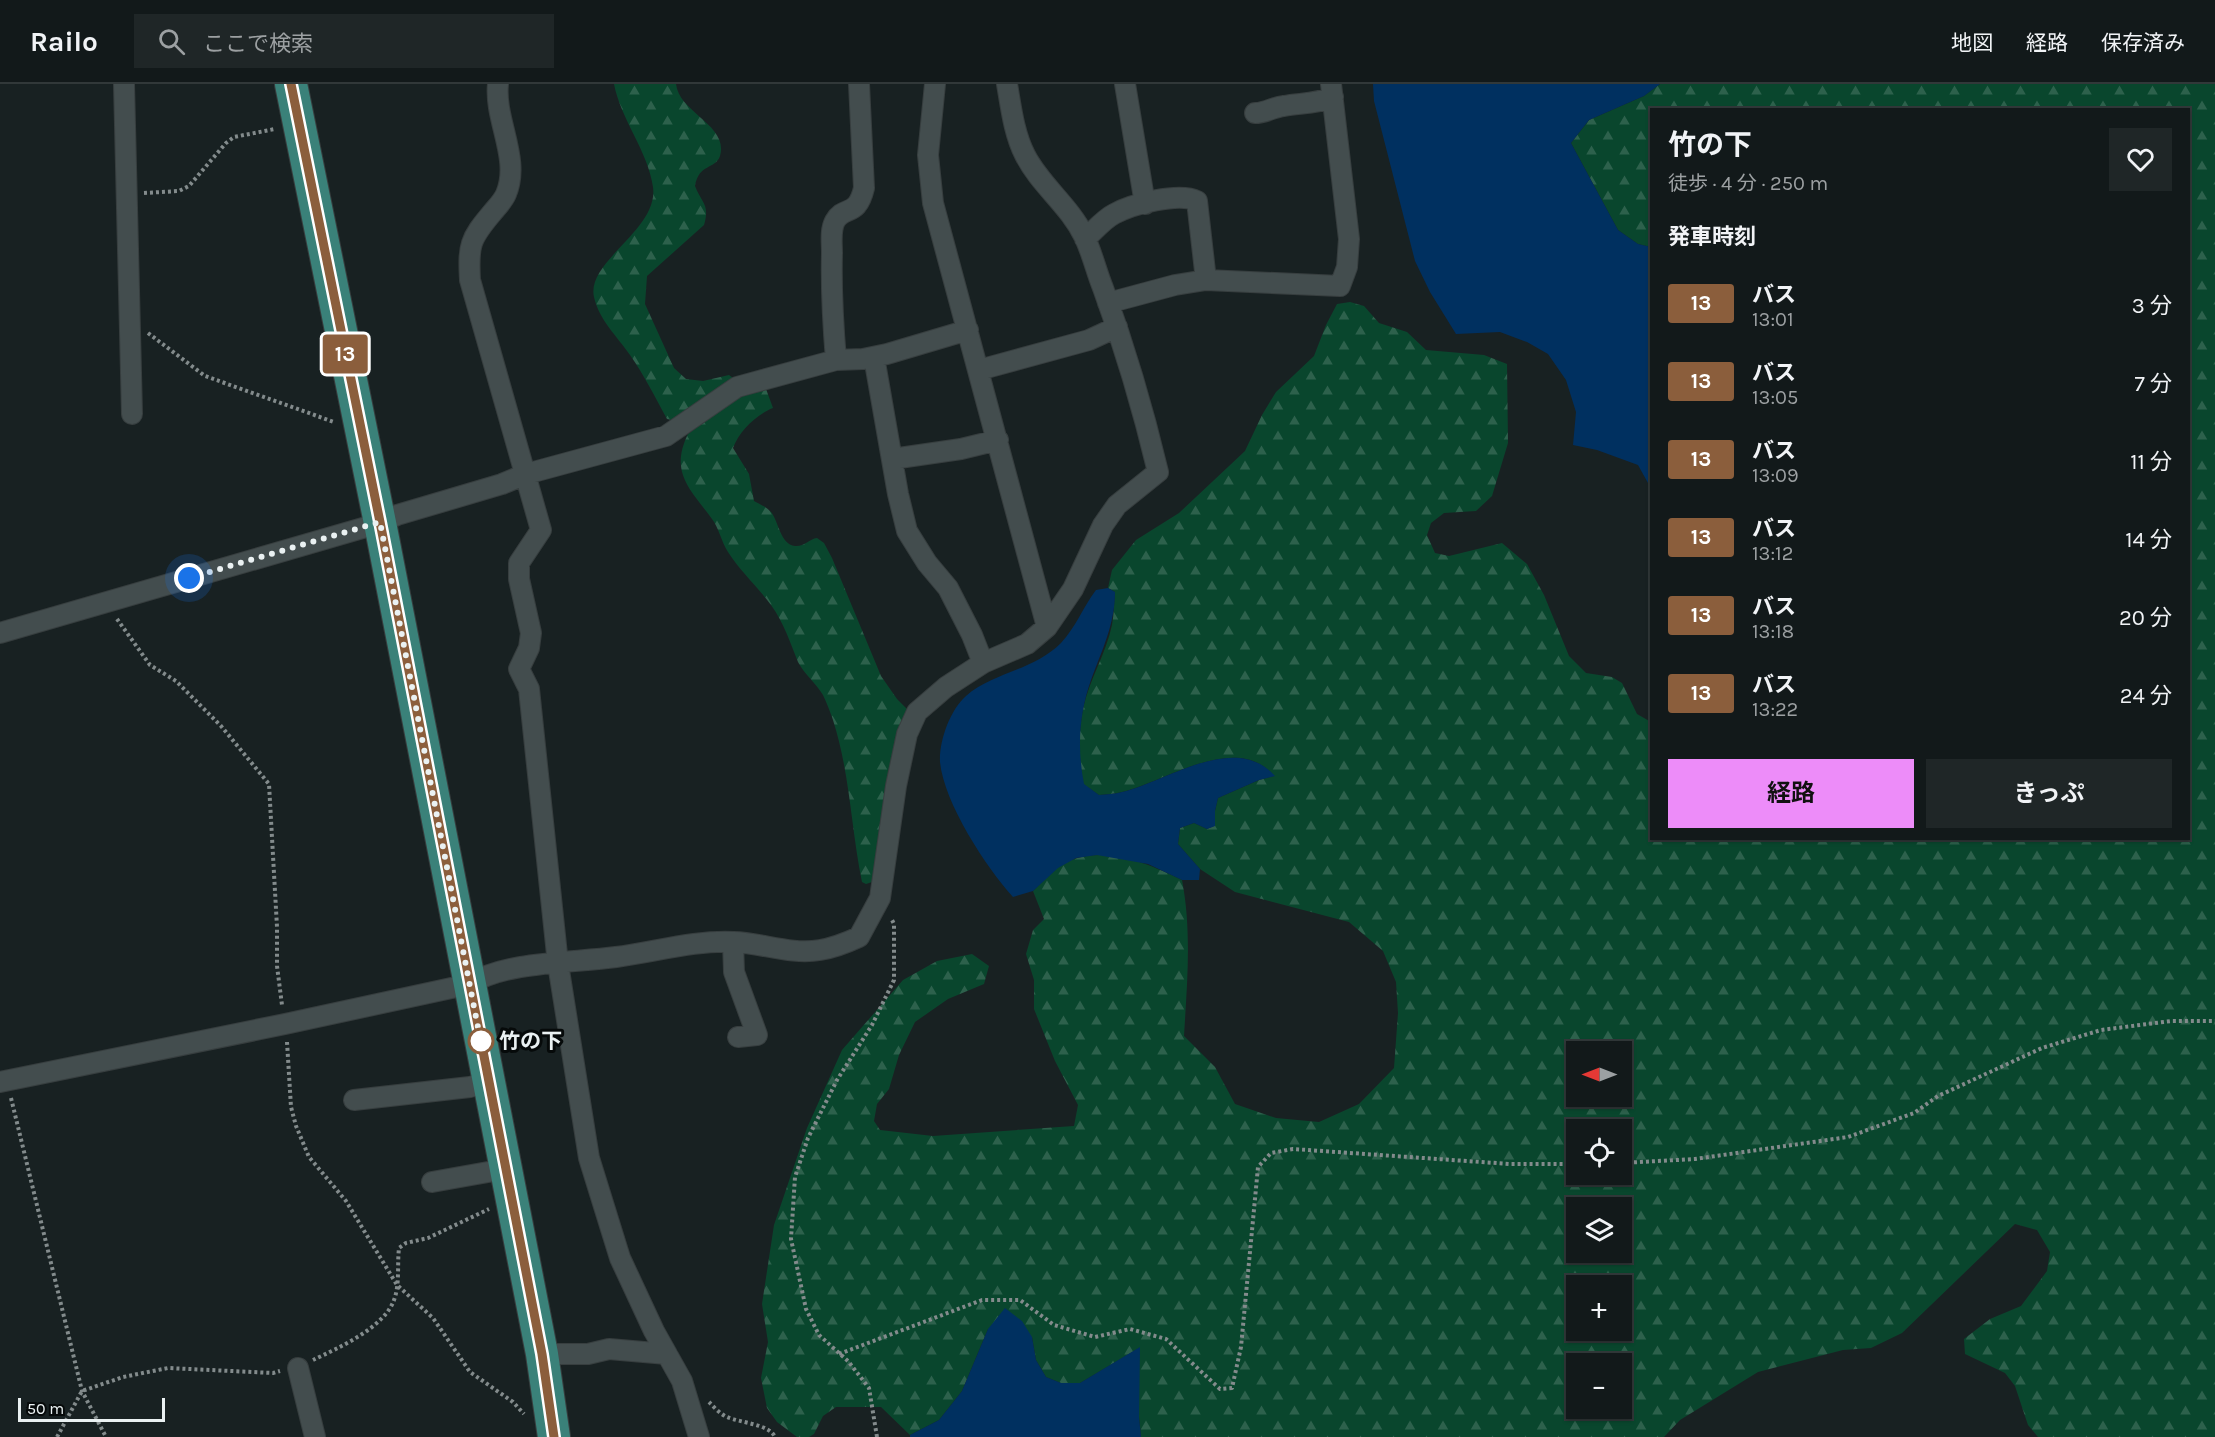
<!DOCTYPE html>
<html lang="ja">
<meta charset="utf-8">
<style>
body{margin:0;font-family:Karla,"Noto Sans JP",sans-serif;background:#1f2627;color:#f1f3f6;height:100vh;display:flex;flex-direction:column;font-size:22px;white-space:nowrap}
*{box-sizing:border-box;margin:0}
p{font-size:20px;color:#9ca0a2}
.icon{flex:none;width:33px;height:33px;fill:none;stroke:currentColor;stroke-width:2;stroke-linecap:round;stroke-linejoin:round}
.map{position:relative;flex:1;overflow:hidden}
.sheet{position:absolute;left:1650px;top:24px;width:540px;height:732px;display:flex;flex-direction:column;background:#12191a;border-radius:0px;box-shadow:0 2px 4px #0004,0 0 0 2px #313839}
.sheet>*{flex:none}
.badge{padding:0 12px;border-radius:4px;font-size:21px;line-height:39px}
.needle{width:39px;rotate:270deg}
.fabs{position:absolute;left:1566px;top:957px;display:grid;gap:12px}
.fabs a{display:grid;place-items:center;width:66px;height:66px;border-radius:0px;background:#12191a;box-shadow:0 2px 4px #0004,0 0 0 2px #313839;font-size:30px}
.scale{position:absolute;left:18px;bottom:15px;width:147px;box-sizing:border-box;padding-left:6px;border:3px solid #eaf1f2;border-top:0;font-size:16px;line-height:21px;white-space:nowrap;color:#eaf1f2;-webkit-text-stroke:4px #060a0a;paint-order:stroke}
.you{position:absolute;width:30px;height:30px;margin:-15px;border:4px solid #fff;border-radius:50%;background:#1a73e8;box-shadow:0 0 0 9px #1a73e833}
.map>.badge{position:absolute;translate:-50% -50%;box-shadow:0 0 0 3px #fff}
h2{padding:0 18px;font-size:22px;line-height:54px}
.round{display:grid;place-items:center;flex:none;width:63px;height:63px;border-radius:0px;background:#1f2627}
.summary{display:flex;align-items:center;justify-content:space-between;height:102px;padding:0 18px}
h1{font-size:28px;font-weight:700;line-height:45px}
.cta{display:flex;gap:12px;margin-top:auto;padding:12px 18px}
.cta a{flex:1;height:69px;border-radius:0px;background:#ed8cf9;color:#111;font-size:24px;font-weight:700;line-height:69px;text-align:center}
.cta a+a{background:#1f2627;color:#f1f3f6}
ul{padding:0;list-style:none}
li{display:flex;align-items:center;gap:18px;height:78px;padding:0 18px}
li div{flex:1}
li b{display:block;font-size:22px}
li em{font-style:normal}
li .badge{min-width:66px;font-weight:700;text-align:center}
header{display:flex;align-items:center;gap:36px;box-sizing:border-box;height:84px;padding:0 30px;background:#12191a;border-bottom:2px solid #313839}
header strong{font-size:28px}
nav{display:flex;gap:33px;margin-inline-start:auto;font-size:21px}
.search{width:420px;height:54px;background:#1f2627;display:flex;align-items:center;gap:15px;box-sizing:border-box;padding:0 21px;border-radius:0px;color:#9ca0a2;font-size:22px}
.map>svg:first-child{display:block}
.forest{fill:url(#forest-firs);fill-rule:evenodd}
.water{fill:#003060}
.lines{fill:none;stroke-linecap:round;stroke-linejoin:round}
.street-casing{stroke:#373e3f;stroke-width:22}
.primary-casing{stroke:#373e3f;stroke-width:34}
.path{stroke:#838b8c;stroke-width:4;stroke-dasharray:3 3;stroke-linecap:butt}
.street{stroke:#434d4e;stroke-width:20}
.primary{stroke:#3a8179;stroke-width:32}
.line-casing{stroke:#fff;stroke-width:14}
.line{stroke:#8b5e3c;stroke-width:9}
.walk{stroke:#eaf1f2;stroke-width:6;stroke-dasharray:0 10.8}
.stop-dot{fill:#fff;stroke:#8b5e3c;stroke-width:3}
.labels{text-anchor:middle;stroke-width:6;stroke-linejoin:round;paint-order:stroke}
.stop-label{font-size:21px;font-weight:bold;fill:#eaf1f2;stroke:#060a0a;text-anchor:start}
</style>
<header>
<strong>Railo</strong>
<div class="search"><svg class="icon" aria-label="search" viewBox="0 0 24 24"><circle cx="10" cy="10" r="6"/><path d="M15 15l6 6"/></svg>ここで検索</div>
<nav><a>地図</a><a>経路</a><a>保存済み</a></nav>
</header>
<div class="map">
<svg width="2215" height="1353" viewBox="0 0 2215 1353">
<defs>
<pattern id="forest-firs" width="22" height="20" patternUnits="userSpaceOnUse" patternTransform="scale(1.5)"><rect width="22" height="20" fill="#09462d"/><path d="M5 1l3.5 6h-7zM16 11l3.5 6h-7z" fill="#2d614c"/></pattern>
</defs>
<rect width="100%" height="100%" fill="#182122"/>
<path class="forest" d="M614 0H676C679 29 729 41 720 72 715 86 699 79 695 102 702 120 710 120 704 141L647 192 645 220 674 284 686 295 703 297 729 291 733 294 732 299 672 336 667 335C655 313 644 291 630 271 617 252 599 236 594 213 586 177 659 146 653 103 648 67 621 36 614 0Z
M1660 0H2215V1353H2038L2028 1341 2015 1302 2005 1289 1965 1270 1964 1255 1990 1235 2021 1222 2047 1187 2050 1168 2037 1146 2015 1140 1902 1249 1871 1264 1843 1266 1758 1288 1680 1336 1664 1353H1141L1139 1333V1264L1080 1299H1061L1046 1293 1036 1276 1032 1253 988 1245 962 1307 939 1336 910 1351 881 1323H836L823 1332 814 1350 809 1353H797L777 1338 767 1324 761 1294 768 1258 762 1220 774 1141 807 1044 842 966 903 896 937 877 972 870 989 882 984 900 948 915 915 938 899 971 889 1005 877 1020 874 1037 880 1046 933 1052 1074 1042 1078 1021 1055 977 1034 925V896L1026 870 1033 846 1044 835 1033 807C1041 799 1049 791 1057 784 1095 757 1145 778 1182 796 1192 848 1187 900 1184 952L1215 983 1235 1020 1276 1034 1319 1038 1359 1020 1394 984 1398 929 1396 898 1383 867 1349 838 1235 808 1200 785 1178 760 1180 744 1194 739 1207 745 1214 742 1215 727 1218 714 1259 696 1274 692C1237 647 1165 698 1122 708 1115 710 1107 710 1099 711L1083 700C1079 675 1078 651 1083 625 1089 596 1106 570 1112 541 1114 530 1114 519 1115 508L1108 504 1112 486 1136 456 1179 429 1245 367 1262 331 1276 308 1314 272 1326 241 1337 220 1350 218 1364 222 1379 239 1407 248 1426 266 1484 271 1507 280 1508 359 1492 412 1476 427 1444 429 1431 439 1427 451 1435 469 1449 472 1502 459 1527 480 1544 511 1569 572 1586 589 1612 593 1622 599 1637 630 1651 638 1652 754H2188V26H1652L1651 163 1638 160 1618 146 1571 59 1589 36 1644 12ZM1576 968H1622V1012H1576ZM1576 1046H1622V1090H1576ZM1576 1124H1622V1168H1576ZM1576 1202H1622V1246H1576ZM1576 1280H1622V1324H1576Z
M766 305 773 324C757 330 739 347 733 364L749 390 754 417C759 420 767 423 771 428 779 438 780 460 795 462 804 463 809 455 817 454L824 459 832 474 881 592 897 615 909 627 876 786 872 798 866 800 862 798C851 744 850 689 833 636 830 628 827 619 823 611 816 599 804 590 798 578 790 558 784 539 771 521 757 502 740 487 728 468 721 457 719 444 712 435 691 406 669 389 688 350L739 313Z"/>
<path class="water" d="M1373 0H1660L1644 12 1589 36 1571 59 1618 146 1638 160 1651 163V423L1648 399 1638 381 1597 366 1573 361 1576 328 1566 296 1548 270 1527 258 1500 248 1456 250 1430 208 1415 177 1374 17Z
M1108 504 1115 508C1115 540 1102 566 1091 596 1079 630 1077 664 1084 700L1099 711C1107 710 1115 710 1122 708 1166 698 1235 647 1275 692L1259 696 1218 714 1215 727V742L1207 745 1194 739 1180 744 1178 760 1200 785 1199 796H1182L1148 780 1097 771 1076 774 1058 784 1033 807 1013 813C986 783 944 719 940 678 939 657 950 626 966 612 993 588 1033 587 1061 559 1076 543 1083 523 1096 506Z
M1005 1224 1022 1237 1032 1253 1036 1276 1046 1293 1061 1299H1080L1140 1263 1139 1333 1141 1353H910V1351L939 1336 962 1307 988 1245Z"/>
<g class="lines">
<g class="street-casing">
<path id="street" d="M124 0 132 330
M498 0C494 36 521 75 506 110 503 117 497 123 492 129 470 155 468 161 470 196L541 446 519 479V495L531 549 529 564 519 585 529 605 558 880 589 1074 620 1174 654 1247 682 1297 699 1353
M935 0 928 71 933 119 1047 543
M1125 0 1145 120
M1255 29C1266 29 1273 23 1284 22 1301 19 1316 20 1333 13
M1085 155C1094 147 1104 135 1114 130 1132 120 1179 108 1197 117L1206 196
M1108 219 1175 201 1206 196 1340 202 1347 183 1349 155 1331 0
M874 273 898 410 907 447 927 479 948 504 972 551 983 579
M836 276C833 240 831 205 832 169 832 159 830 146 835 137 844 121 857 134 864 104L859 0
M979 286 1089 256 1117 243
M892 375 961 365 998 356
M0 549 380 439 397 431 502 400 526 390 666 352 737 303 836 276 863 275 887 270 968 246
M733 858 734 888 757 951 738 953
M0 998 285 940 470 900C507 877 572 879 616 873 655 868 694 856 734 858 762 859 791 871 820 866 833 864 846 859 859 853L880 814 896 702 907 650 917 628 946 603 983 579 1027 560 1047 543 1073 505 1103 441 1117 421 1158 388C1143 325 1125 264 1103 204 1096 187 1092 168 1084 152 1069 121 1040 101 1025 71 1014 50 1011 23 1007 0
M354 1016 470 1003 488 998
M432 1098 505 1085
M542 1270H588L609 1265 667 1270
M298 1284 315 1353"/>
</g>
<g class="primary-casing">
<path id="primary" d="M291 0 380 439 542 1270 554 1353"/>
</g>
<path class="path" d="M144 109 179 107 189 102 226 59 234 53 275 45
M148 249 205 292 334 338
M117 535 150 581 176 597 221 642 269 700 277 843V882L282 921
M287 958 291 1023 296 1042 309 1073 346 1117 397 1201 433 1234 470 1288 513 1318 524 1330
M11 1014 82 1307 106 1353
M1622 1079 1695 1075 1848 1053 1914 1029 1938 1012 2042 964 2101 946 2171 937H2215
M839 1270 982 1216H1020L1054 1241 1095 1253 1130 1245 1166 1255 1220 1305 1232 1304 1241 1263 1258 1083 1271 1069 1293 1065 1510 1080H1576
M313 1276C338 1264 384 1244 394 1216 400 1200 397 1181 399 1164L406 1159 428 1154 489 1125
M709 1318C714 1323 720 1330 727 1333 741 1339 769 1340 775 1353
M57 1353 82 1307 123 1293 168 1284 273 1289 280 1287
M877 1353 869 1304 848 1277 819 1251 806 1225 791 1155 795 1093 808 1054 837 996 872 941 894 896V840L891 834"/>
<use href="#street" class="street"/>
<use href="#primary" class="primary"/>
</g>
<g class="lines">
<g class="line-casing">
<path id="line" d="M291 0 380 438 542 1270 554 1353"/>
</g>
<use href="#line" class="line"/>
<path class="walk" d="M189 494 380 438 481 959V957"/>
</g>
<circle class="stop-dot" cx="481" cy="957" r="12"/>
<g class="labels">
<g class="stop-label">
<text x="499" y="964">竹の下</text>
</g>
</g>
</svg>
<div class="fabs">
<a><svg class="needle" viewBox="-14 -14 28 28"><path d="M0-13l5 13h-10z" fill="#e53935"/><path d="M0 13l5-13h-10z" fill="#9ca0a2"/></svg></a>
<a><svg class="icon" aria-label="locate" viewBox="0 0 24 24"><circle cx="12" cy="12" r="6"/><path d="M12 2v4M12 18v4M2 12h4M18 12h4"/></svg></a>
<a><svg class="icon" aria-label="layers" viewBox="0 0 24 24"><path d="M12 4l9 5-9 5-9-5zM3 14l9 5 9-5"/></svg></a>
<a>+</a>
<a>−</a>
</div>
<div class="scale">50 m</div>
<div class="you" style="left:189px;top:494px"></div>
<b class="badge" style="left:345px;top:270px;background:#8b5e3c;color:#fff">13</b>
<section class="sheet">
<div class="summary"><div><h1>竹の下</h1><p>徒歩 · 4 分 · 250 m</p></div><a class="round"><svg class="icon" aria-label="heart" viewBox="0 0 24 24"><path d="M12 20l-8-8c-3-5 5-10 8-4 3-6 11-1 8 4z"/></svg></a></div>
<h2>発車時刻</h2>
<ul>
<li><span class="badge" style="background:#8b5e3c;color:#fff">13</span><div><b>バス</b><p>13:01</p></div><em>3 分</em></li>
<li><span class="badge" style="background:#8b5e3c;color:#fff">13</span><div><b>バス</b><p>13:05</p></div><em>7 分</em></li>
<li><span class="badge" style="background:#8b5e3c;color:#fff">13</span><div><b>バス</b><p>13:09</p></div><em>11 分</em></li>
<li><span class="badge" style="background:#8b5e3c;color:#fff">13</span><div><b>バス</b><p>13:12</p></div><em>14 分</em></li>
<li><span class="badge" style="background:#8b5e3c;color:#fff">13</span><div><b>バス</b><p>13:18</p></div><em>20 分</em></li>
<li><span class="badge" style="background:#8b5e3c;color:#fff">13</span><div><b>バス</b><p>13:22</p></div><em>24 分</em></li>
</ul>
<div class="cta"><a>経路</a><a>きっぷ</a></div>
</section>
</div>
